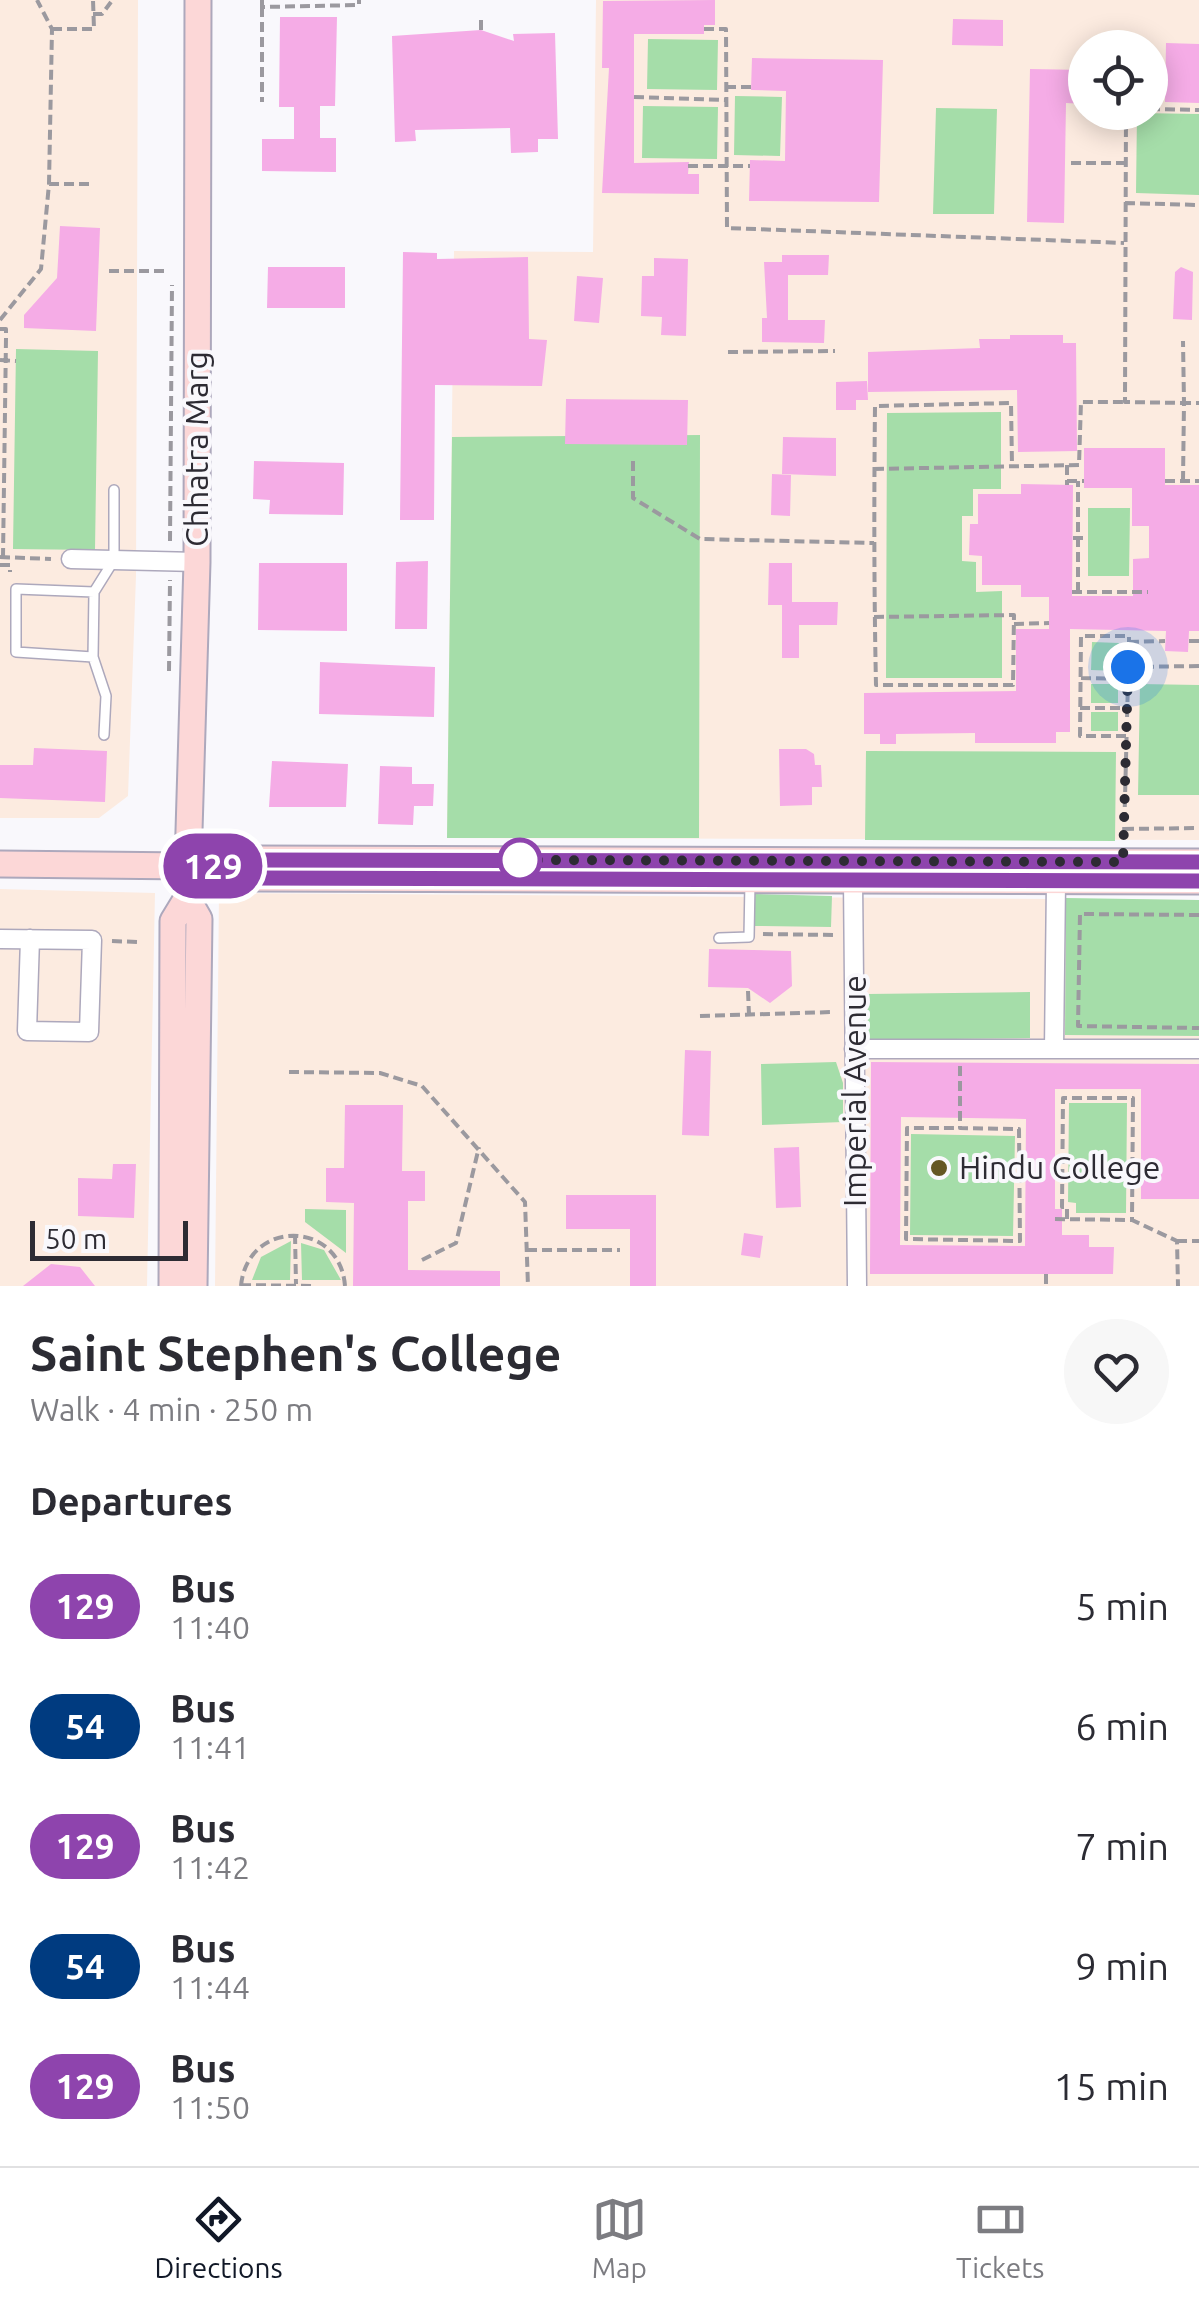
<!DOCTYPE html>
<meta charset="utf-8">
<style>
body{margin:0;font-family:Ubuntu,sans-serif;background:#f7f7f7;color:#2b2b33;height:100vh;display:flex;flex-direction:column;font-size:38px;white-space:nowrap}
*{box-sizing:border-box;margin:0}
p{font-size:32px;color:#7c7c81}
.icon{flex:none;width:55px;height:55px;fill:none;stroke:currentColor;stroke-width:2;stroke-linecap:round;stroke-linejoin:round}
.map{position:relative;height:1286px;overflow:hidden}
.sheet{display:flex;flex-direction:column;background:#fff;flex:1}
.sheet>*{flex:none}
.badge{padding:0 20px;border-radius:32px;font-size:35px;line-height:65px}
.fabs{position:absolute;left:1068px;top:30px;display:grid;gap:20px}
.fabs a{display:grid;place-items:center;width:100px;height:100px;border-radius:50%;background:#fff;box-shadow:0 5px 25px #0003;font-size:50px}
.scale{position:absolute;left:30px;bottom:25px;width:158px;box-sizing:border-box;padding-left:10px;border:5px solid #2d2b33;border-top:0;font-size:28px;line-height:35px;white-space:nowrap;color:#2d2b33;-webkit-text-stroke:8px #f9f8fc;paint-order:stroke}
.you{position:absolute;width:50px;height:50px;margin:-25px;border:8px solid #fff;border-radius:50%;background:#1a73e8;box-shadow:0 0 0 15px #1a73e833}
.map>.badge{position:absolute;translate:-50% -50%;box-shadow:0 0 0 5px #fff}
h2{padding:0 30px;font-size:38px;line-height:90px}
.round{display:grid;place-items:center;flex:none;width:105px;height:105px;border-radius:52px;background:#f7f7f7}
.headline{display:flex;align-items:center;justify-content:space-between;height:170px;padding:0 30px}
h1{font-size:48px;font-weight:700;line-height:75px}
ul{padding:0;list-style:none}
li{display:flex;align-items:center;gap:30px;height:120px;padding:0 30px}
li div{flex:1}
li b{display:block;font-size:38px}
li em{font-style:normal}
li .badge{min-width:110px;font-weight:700;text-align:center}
.dock{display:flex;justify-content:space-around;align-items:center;height:140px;border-top:2px solid #e1e1e2;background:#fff;font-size:28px;color:#7c7c81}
.dock a{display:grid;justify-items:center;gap:5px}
.dock .active{color:#111827}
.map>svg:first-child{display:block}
.education{fill:#fcebe0;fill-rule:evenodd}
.green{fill:#a5dda9}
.building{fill:#f5ace6;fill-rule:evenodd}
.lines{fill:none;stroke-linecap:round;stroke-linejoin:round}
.lane-casing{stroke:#ada8bc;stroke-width:12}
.street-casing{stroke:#ada8bc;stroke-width:21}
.secondary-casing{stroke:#ada8bc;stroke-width:29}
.path{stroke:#9b999f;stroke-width:4;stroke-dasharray:10 5;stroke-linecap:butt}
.lane{stroke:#fff;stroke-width:9}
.street{stroke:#fff;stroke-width:18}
.secondary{stroke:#fcd7d7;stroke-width:25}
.line-casing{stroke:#fff;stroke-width:22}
.line{stroke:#8e44ad;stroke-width:15}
.walk{stroke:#2d2b33;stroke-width:10;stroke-dasharray:0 18}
.stop-dot{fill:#fff;stroke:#8e44ad;stroke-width:5}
.poi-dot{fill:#655724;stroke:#f9f8fc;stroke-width:4}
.labels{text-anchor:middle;stroke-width:8;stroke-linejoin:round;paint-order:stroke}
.street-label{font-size:32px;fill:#2d2b33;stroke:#f9f8fc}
.poi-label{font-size:32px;fill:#2d2b33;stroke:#f9f8fc;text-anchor:start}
</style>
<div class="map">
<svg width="1199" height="1286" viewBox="0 0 1199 1286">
<rect width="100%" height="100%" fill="#f9f8fc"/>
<path class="education" d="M0 0H138L136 576 128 796 99 818H0Z
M596 0H1199V840L447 838 454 251 593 252ZM1085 48H1150V112H1085Z
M0 889 155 893 147 1286H0Z
M219 893 1199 900V1286H215Z"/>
<path class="green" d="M648 39 718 40 717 90 647 89Z
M735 96 782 97 780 156 734 155Z
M643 106 718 107 717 159 642 158Z
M936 108 997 109 994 214H933Z
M1137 113 1199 114V195L1136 193Z
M16 349 98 351 95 550 13 549Z
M1001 412V489H973V516H962V561L976 562V592L1002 591V678H886L887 413Z
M700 435 699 838H447L452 437Z
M1088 508H1130L1129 576H1088Z
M1092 642 1119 643 1118 671 1091 670Z
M1091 684H1118V703H1091Z
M1140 684 1199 685V795H1138Z
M1091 712H1118V731H1091Z
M866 751 1116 752 1115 841 865 840Z
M755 894 832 896 831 927 755 926Z
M1066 898 1199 900V1036L1065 1035Z
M1030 992V1038L868 1040 867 994Z
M836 1062 843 1083V1122L762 1125 761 1064Z
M1069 1103H1127L1126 1213H1076V1203L1068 1202Z
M911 1134 1015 1136 1013 1236 910 1235Z
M305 1209 346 1210V1253L305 1222Z
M291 1241 290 1280H252L261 1257Z
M301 1243 324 1250 341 1280H302Z"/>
<path class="building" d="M715 0V25H704V34H634V163L689 162 688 174H699V194L602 193 609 68H602L603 1Z
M280 17H337L335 106H320V138H336V172L262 171V139H294V107H279Z
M953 19 1003 20V46L952 45Z
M481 30 514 41 513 34 555 33 558 139H538V152L511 153 510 128 415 130 416 141 395 142 392 36Z
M1166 43 1199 44V103L1165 102Z
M752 58 883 60 879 202 749 201 750 160 785 161 786 91 751 90Z
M1030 69 1085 70V104L1066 103 1064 223 1027 222Z
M60 226 100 228 96 331 24 328V315L57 278Z
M403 252 437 253V259L528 257 529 339 547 340 542 386 435 385 434 520H400Z
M782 255H829L828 275H788V320H825L824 343 762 342V318H767L764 262H782Z
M654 258 688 259 686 336 661 335 662 317 641 316 642 276H654Z
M268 267H345V308H267Z
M1181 267 1193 272 1192 320 1173 319 1175 272Z
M577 276 603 278 599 323 574 321Z
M1010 335H1063V343H1076L1077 451 1018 452 1017 390 868 392V352L980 348 979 339H1010Z
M867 381 868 400H856V410H836V382Z
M566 399 688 400 687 445 565 444Z
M783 437 836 438V476L782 474Z
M1084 448H1165V485H1199V631H1189L1188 652 1165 651 1166 631 1070 629V732H1056V743H975V733L896 734V744H880V734H864V693L1016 691V629H1049V597H1021V585H982V556L969 555 970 524H978V494H1021V484L1073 485 1072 596H1133V559L1149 558V526H1132V488H1084Z
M254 461 344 463 343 515 269 514 270 500 253 499Z
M772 474 791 475 790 516 771 515Z
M428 561 427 629H395L396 562Z
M259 563H347V631L258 630Z
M769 563H792V602H838L837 625H799V658H782V605H768Z
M320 662 435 667 434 717 319 714Z
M34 748 107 751 105 802 0 798V765H33Z
M779 749H806L814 754 815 765H821L822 787H812V805L780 806Z
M272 761 348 764 346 807H269Z
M380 766 412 767V784H434L433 806H414L413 825 378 824Z
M709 949 791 951 792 986 770 1003 748 988 708 987Z
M685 1050 711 1051 709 1136 682 1135Z
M871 1062 1199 1064V1199H1141V1089H1055V1209H1062V1235H1089V1247H1114L1113 1274H870ZM901 1117 1026 1119 1025 1246 900 1245Z
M345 1105H403L402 1171H425V1201H408V1270L500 1271V1286H353L354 1203 326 1202V1168H344Z
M799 1147 801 1207 776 1208 774 1148Z
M113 1164H136L134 1218 78 1216V1178L112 1179Z
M566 1195H656V1286H630V1229H566Z
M744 1233 763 1236 760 1258 741 1255Z
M51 1264 80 1267 95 1286H23Z"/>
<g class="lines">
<g class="lane-casing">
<path id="lane" d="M93 657 16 652V589L94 592
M104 735 106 696 93 657 94 592 114 560V490
M719 938 749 937 750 882"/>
</g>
<g class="street-casing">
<path id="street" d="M71 559 197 562
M853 880 857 1286
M1056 882 1054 1049H1199
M0 939 92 940 89 1032 27 1031 30 939
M854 1049H1054"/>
</g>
<g class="secondary-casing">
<path id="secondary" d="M0 864 188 866 250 859 1199 862
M212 865 233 878 1199 881
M187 898 199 919 194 1286
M172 1286 173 921 187 898 197 562 198 0"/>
</g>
<path class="path" d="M262 0V7L359 5V0
M262 7V102
M93 14H102L111 2
M52 29H94L93 0
M704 29H726L727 228 1124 243
M481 30V17
M726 87H752
M634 97 726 100
M1150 109 1199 110
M1126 112 1125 402 1184 403 1183 341
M1071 163H1125
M688 166H750
M49 184H92
M1125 203 1199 205
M109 271H164
M0 320 41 269 49 184 52 29 37 0
M0 329H6V338L3 557
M728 352 835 351
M0 360 16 361
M633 461V498L700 539 874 543
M1067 465V485
M874 469 1079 465 1081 402H1125
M1067 481H1084
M1165 481H1199
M1183 481 1184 403H1199
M1073 538H1088
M170 541 172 285
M0 557 51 559
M0 565H10V572
M1072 592H1148
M1078 592V481
M874 617 1014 615 1013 685H876C874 592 874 499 875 406L1011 403 1012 465
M1014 624 1049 623
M1189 641H1199
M1129 667 1199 666
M169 671 170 580
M1081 678 1126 679
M1080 708H1125
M1126 736H1080L1081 636H1129V642
M1124 829 1199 828
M1124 837 1129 642 1165 641
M1199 915 1080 914 1078 1026 1199 1028
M763 934 833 935
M112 941 138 942
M748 991 749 1015
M700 1016 834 1012
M960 1066V1128L1019 1129 1020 1241 906 1239 907 1128H960
M289 1072 380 1073 422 1086 525 1202 528 1286
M1055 1219 1132 1220 1177 1241 1178 1286
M1067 1219V1207H1062L1063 1098H1133L1132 1220
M295 1234 296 1284
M1177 1241H1199
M527 1250H620
M422 1260 456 1243 479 1147
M1046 1274V1286
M241 1285 312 1286
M241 1286C247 1219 340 1219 345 1286"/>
<use href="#lane" class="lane"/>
<use href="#street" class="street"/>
<use href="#secondary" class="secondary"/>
</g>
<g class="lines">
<g class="line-casing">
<path id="line" d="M1199 862 250 860 212 865 232 878 1199 881"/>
</g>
<use href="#line" class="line"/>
<path class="walk" d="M520 860 1123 862 1128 667"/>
</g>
<circle class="stop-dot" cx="520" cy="860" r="20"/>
<circle class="poi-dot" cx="939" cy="1168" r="10"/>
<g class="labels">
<g class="street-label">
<text transform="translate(197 449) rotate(-90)" y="11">Chhatra Marg</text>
<text transform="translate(855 1091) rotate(-90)" y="11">Imperial Avenue</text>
</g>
<g class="poi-label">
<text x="959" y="1179">Hindu College</text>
</g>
</g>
</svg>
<div class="fabs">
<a><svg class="icon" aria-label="locate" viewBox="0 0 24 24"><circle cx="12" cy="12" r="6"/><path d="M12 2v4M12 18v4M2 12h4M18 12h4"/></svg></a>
</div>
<div class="scale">50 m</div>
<div class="you" style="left:1128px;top:667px"></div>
<b class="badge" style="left:213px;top:866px;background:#8e44ad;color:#fff">129</b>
</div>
<section class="sheet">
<div class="headline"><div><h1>Saint Stephen's College</h1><p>Walk · 4 min · 250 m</p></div><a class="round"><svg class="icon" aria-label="heart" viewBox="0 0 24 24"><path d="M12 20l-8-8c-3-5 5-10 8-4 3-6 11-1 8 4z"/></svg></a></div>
<h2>Departures</h2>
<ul>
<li><span class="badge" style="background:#8e44ad;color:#fff">129</span><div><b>Bus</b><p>11:40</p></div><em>5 min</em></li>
<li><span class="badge" style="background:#003b80;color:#fff">54</span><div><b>Bus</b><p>11:41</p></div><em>6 min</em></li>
<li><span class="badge" style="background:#8e44ad;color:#fff">129</span><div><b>Bus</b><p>11:42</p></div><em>7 min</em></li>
<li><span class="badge" style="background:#003b80;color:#fff">54</span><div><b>Bus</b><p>11:44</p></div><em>9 min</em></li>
<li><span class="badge" style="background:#8e44ad;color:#fff">129</span><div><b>Bus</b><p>11:50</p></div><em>15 min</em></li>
</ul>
</section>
<nav class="dock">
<a class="active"><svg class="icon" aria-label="directions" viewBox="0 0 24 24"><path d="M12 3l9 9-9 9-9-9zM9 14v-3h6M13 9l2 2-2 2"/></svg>Directions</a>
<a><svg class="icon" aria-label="map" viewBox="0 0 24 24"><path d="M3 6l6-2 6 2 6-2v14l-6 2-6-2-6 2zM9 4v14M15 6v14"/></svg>Map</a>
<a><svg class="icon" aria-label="tickets" viewBox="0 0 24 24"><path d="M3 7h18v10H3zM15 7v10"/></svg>Tickets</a>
</nav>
